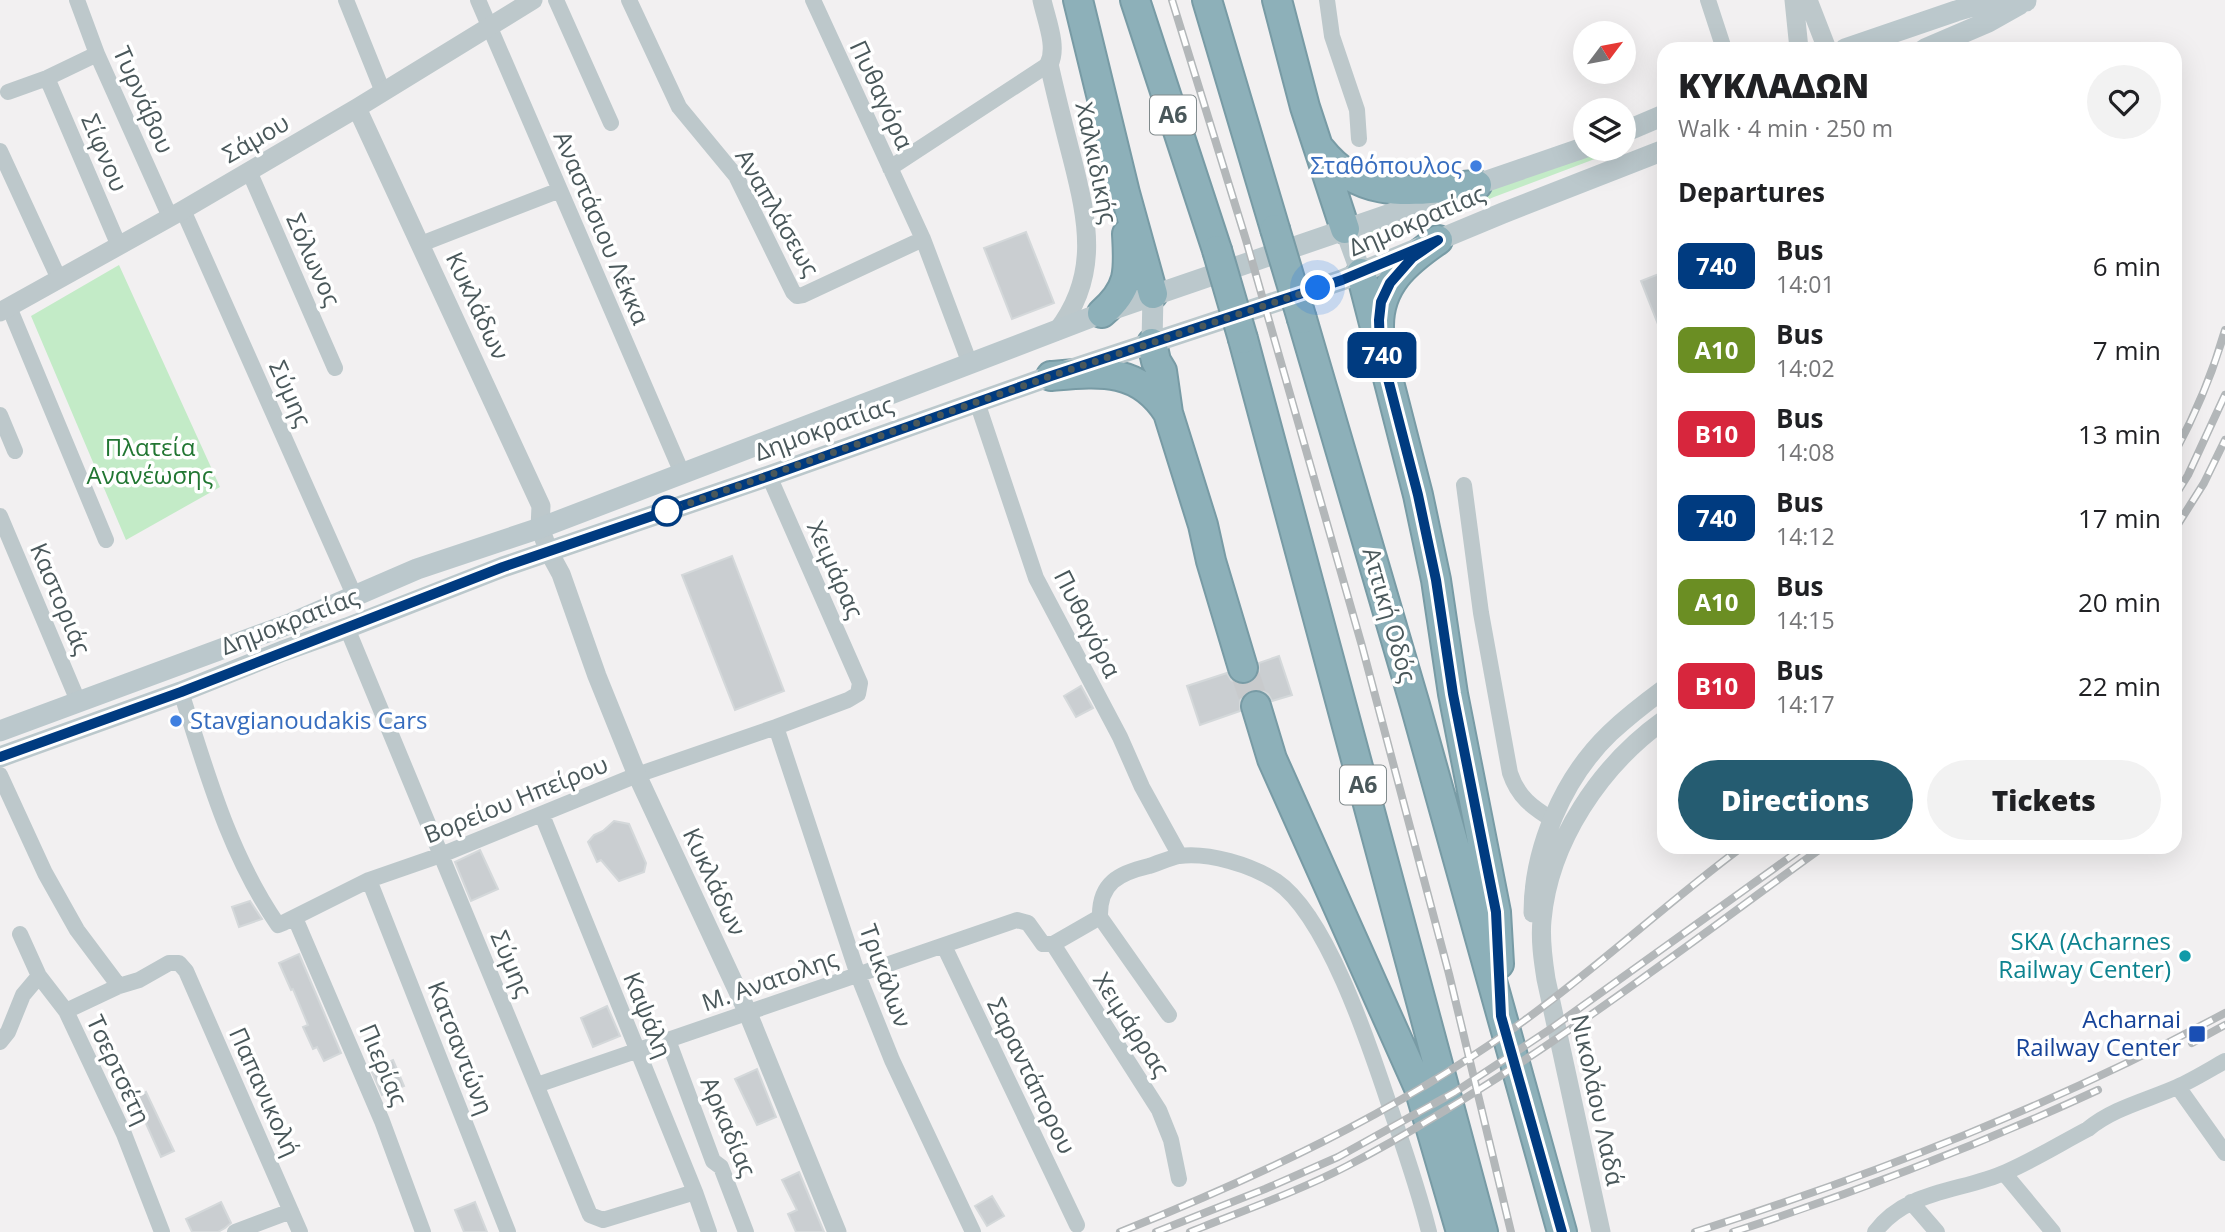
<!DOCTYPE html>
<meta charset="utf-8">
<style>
body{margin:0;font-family:"Open Sans",sans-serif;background:#f2f2f2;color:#202124;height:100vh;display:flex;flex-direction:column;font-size:26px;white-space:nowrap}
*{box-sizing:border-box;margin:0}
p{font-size:23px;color:#757577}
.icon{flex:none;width:38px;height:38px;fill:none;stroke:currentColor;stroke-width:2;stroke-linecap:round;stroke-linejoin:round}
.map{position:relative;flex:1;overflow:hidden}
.side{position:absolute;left:1657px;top:42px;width:525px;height:812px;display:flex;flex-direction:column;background:#fff;border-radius:21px;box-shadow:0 7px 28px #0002}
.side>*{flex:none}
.badge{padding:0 14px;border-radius:10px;font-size:24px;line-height:46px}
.needle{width:46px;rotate:58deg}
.controls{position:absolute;left:1573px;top:21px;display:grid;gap:14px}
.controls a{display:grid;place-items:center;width:63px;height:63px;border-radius:50%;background:#fff;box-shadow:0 7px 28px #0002;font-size:35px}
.you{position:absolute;width:35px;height:35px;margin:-18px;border:5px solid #fff;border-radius:50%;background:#1a73e8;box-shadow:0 0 0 10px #1a73e833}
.map>.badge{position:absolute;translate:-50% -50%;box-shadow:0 0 0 4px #fff}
h2{padding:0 21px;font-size:26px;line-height:63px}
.round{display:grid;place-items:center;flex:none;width:74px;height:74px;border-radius:37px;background:#f2f2f2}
.overview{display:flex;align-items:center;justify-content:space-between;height:119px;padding:0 21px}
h1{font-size:33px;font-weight:800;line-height:52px}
.action{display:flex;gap:14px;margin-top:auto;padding:14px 21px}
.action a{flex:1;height:80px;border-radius:42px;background:#255c71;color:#fff;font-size:28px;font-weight:800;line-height:80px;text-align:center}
.action a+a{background:#f2f2f2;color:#202124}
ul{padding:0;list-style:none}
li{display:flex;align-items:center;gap:21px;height:84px;padding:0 21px}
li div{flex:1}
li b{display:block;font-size:26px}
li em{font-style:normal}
li .badge{min-width:77px;font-weight:700;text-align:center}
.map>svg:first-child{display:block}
.green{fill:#c3ebc7}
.building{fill:#caced1;stroke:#d4d8da;stroke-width:2}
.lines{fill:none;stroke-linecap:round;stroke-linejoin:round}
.motorway-tunnel{stroke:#c8cacc;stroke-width:28;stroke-dasharray:28 14;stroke-linecap:butt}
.motorway-casing{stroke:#789ba5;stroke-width:32}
.minor{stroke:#bdc8cb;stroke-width:16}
.tertiary{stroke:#bdc8cb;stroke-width:19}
.secondary{stroke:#bbc8cc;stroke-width:21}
.motorway{stroke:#8db0b9;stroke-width:28}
.rail-casing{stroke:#b3b7b9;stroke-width:8}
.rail{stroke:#fff;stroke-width:5;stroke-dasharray:16;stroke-linecap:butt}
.motorway-bridge-casing{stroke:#789ba5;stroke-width:32;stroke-linecap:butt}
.motorway-bridge{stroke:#8db0b9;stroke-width:28}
.line-casing{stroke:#fff;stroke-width:16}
.line{stroke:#003b80;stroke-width:10}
.walk{stroke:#4a585b;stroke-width:7;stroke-dasharray:0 12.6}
.shop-dot{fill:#3f7fe0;stroke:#fff;stroke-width:2.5}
.stop-dot{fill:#fff;stroke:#003b80;stroke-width:3.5}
.culture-dot{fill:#0f9aa8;stroke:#fff;stroke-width:2.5}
.transit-dot{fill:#1a4fb4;stroke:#fff;stroke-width:2.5}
.labels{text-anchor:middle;stroke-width:7;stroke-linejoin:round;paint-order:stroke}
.shield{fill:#fff;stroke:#808a8c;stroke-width:2}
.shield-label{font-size:23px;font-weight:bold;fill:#4a585b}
.street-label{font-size:24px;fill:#4a585b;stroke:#fff}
.shop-label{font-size:24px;fill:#366cbe;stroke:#fff;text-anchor:end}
.park-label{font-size:24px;fill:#217632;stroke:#fff}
.culture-label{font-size:24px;fill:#0d838f;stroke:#fff;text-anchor:end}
.transit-label{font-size:24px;fill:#164399;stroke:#fff;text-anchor:end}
</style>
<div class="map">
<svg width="2225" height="1232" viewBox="0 0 2225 1232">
<rect width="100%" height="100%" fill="#f2f0f1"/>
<path class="green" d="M1597 149 1600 157 1494 197 1371 249 1365 231Z
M119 265 220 487 126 540 31 316Z"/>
<path class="building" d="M1026 232 1054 303 1012 319 984 248Z
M1664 272V336L1663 337 1641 281Z
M732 556 784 691 735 710 682 575Z
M1279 656 1292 695 1272 701 1268 694 1260 690H1251L1243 695 1240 702V711L1200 725 1187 686 1227 673 1231 680 1239 684H1248L1255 679 1259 672V663Z
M1081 686 1093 708 1076 717 1064 696Z
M614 821 629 824 646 863 644 872 619 881 601 860 597 862 588 842 594 835 603 831Z
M480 850 498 889 471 901 455 862Z
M250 901 262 919 239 927 232 907Z
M299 954 341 1053 324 1061 317 1047 313 1049 303 1027 308 1025 293 989 291 990 279 963Z
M607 1006 620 1036 593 1047 581 1018Z
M393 1060 404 1086 382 1095 371 1070Z
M757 1069 776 1117 757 1125 735 1079Z
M146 1092 174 1151 161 1157 144 1119 136 1124 125 1104Z
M799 1172 824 1232H796L788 1214 797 1210 782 1180Z
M992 1196 1004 1216 987 1226 975 1206Z
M221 1202 231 1223 225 1228 218 1232H192L186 1219Z
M475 1202 487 1232H464L455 1210Z"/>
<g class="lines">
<path class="motorway-tunnel" d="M1243 668 1256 706"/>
<g class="motorway-casing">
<path id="motorway" d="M1078 0 1125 193 1153 294
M1135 0 1217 250
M1207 0 1275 229
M1277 0 1305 107 1345 229
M1321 150C1364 204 1417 189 1477 185
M1361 273 1418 495 1436 580 1453 694 1496 912 1499 964
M1102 313C1131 288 1129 270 1127 234
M1302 319 1415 705 1562 1232
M1379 328C1378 285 1406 262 1438 240
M1243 339 1483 1232
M1152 343 1156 361 1162 371 1168 413 1203 525 1211 561 1243 668
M1051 376C1099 372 1139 367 1168 413
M1256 706 1272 759 1419 1088 1461 1232"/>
</g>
<path class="minor" d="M77 0 97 54 170 217
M346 0 383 92
M478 0 682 473
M556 0 611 123
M629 0 679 107 736 176 793 292 797 296 803 295 923 239
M813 0 923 239 970 364
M1327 0 1332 36 1357 110 1359 139
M1708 0 1724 49
M47 78 119 246
M8 92 47 78 97 54
M0 151 59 279
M890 168 1049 64
M249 171 335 368
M183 210 355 597
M421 244 560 190
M9 307 106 540
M977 402 1036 578 1120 737 1142 787 1180 856
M0 415 15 451
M1464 485 1481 613 1510 773C1518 797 1532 807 1553 820
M0 516 78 701
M347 628 590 1215 603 1220 695 1192
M181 692C207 773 229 854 278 925L283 923 369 880 441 855 637 775 776 727 848 700 858 694 860 683 769 476
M776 727 858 975 892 1060 973 1232
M0 775 45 873 77 930 119 986
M542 815 695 1192 709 1232
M369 880 508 1232
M1100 917 1169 1015
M295 918 382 1121 423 1232
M20 934 39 976 66 1011 124 1134 162 1232
M1053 944 1100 917C1099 883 1119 873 1149 866 1159 863 1169 858 1179 856 1209 852 1251 865 1276 881 1328 916 1371 1050 1391 1110 1405 1151 1419 1191 1429 1232
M1053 944 1159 1110 1171 1140 1179 1179
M944 946 1077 1225
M66 1011 119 986 139 980 169 963H179L186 971 300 1232
M668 1040 713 1161 721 1167 746 1232
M0 1042 8 1032 23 995 39 976
M537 1085 1017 920 1028 923 1043 944H1053
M2178 1087 2225 1153
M2004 1173 2053 1232
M1911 1202 1937 1232
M235 1232 291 1211
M1875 1232C1907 1189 1962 1192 2006 1172 2034 1160 2061 1143 2088 1129 2113 1108 2148 1100 2177 1087 2193 1080 2209 1070 2225 1061"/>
<path class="tertiary" d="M1042 0C1046 19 1058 47 1049 64 1056 96 1064 127 1072 158 1088 221 1100 276 1057 331
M1794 0 1799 49
M1808 0 1827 49
M357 108 541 506 540 528 549 552 561 574 597 676 637 775 747 1011 837 1232
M0 312 183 210 357 108 533 0
M1533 913C1533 849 1563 778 1610 733 1627 717 1645 703 1664 689
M1601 1232 1546 979C1543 960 1540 940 1542 920 1549 841 1601 765 1664 720"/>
<path class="secondary" d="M1845 49 1956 11 1980 4 2026 1
M1925 49 1988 22 2020 4
M1624 132 1664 115
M1345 229 1361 273
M1152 343 1153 294
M0 731 292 623 417 569 540 528 1102 313 1586 147
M0 757 181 692 283 651 347 628 503 567 769 476 1051 376 1342 280 1503 213 1664 150"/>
<use href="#motorway" class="motorway"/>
<g class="rail-casing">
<path id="rail" d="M1172 0 1246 240 1362 646 1449 974 1511 1232
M2175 452C2196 413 2213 372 2225 330
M2175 496 2188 475 2225 395
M2175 529 2204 483 2225 440
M2192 1043 2225 1025
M1120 1232C1258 1177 1392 1114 1514 1028 1593 972 1664 905 1742 847
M1156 1232 1265 1189 1338 1157 1455 1092 1549 1030 1804 847
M1190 1232C1242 1211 1297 1192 1347 1166 1517 1077 1668 959 1823 847
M1695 1232C1879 1173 2054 1105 2225 1013
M1733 1232C1857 1192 1979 1145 2098 1090"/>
</g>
<use href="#rail" class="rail"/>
<g class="motorway-bridge-casing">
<path id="motorway-bridge" d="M1275 229 1302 319
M1217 250 1243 339"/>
</g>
<use href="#motorway-bridge" class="motorway-bridge"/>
</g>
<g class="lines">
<g class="line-casing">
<path id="line" d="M0 757 181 692 503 567 769 476 1051 376 1342 280 1438 240 1412 258 1390 283 1381 302 1379 320 1380 348 1418 495 1436 580 1453 694 1496 912 1501 1016 1562 1232"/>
</g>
<use href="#line" class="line"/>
<path class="walk" d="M667 511 1051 376 1318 288"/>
</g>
<g class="shop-dot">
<circle cx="1476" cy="166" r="7"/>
<circle cx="176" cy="721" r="7"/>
</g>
<circle class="stop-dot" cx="667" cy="511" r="14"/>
<circle class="culture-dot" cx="2185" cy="956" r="7"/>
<rect class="transit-dot" x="2188" y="1025" width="18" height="18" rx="3.5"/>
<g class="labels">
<g class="shield">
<rect x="1150" y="95.5" width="46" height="39" rx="5"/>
<rect x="1340" y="765.5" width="46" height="39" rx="5"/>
</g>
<g class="shield-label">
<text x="1173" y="123">Α6</text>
<text x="1363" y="793">Α6</text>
</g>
<g class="street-label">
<text transform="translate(881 95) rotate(65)" y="8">Πυθαγόρα</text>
<text transform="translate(143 100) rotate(66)" y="8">Τυρνάβου</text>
<text transform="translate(256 139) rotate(-30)" y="8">Σάμου</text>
<text transform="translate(104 153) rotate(67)" y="8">Σίφνου</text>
<text transform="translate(1096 163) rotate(78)" y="8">Χαλκιδικής</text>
<text transform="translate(777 213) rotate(60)" y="8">Αναπλάσεως</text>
<text transform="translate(1417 221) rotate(-23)" y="8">Δημοκρατίας</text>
<text transform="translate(601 228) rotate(67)" y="8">Αναστάσιου Λέκκα</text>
<text transform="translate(313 260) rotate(66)" y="8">Σόλωνος</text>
<text transform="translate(477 306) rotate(65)" y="8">Κυκλάδων</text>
<text transform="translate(290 394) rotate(66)" y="8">Σύμης</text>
<text transform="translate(824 429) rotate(-20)" y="8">Δημοκρατίας</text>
<text transform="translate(835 570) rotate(66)" y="8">Χειμάρας</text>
<text transform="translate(60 599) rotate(67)" y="8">Καστοριάς</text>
<text transform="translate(1389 615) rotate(74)" y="8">Αττική Οδός</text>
<text transform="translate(290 622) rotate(-21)" y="8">Δημοκρατίας</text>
<text transform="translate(1087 624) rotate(63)" y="8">Πυθαγόρα</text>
<text transform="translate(516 800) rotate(-22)" y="8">Βορείου Ηπείρου</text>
<text transform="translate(714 882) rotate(65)" y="8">Κυκλάδων</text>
<text transform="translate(511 964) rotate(67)" y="8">Σύμης</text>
<text transform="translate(885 976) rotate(70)" y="8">Τρικάλων</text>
<text transform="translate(770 981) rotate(-19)" y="8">Μ. Ανατολης</text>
<text transform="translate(647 1015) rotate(68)" y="8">Καψάλη</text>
<text transform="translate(1131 1025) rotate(57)" y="8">Χειμάρρας</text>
<text transform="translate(460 1048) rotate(69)" y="8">Κατσαντώνη</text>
<text transform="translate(383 1065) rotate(67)" y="8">Πιερίας</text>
<text transform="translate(118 1070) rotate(65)" y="8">Τσερτσέτη</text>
<text transform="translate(1031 1076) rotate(64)" y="8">Σαραντάπορου</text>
<text transform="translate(264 1092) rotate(66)" y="8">Παπανικολή</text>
<text transform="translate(1597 1100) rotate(78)" y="8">Νικολάου Λαδά</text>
<text transform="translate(728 1127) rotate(67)" y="8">Αρκαδίας</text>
</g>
<g class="shop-label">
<text x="1462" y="174">Σταθόπουλος</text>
<text x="190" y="729" text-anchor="start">Stavgianoudakis Cars</text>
</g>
<g class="park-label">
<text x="150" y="456">Πλατεία<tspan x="150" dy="28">Ανανέωσης</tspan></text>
</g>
<g class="culture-label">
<text x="2171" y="950">SKA (Acharnes<tspan x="2171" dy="28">Railway Center)</tspan></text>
</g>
<g class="transit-label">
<text x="2181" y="1028">Acharnai<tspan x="2181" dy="28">Railway Center</tspan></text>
</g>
</g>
</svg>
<div class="controls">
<a><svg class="needle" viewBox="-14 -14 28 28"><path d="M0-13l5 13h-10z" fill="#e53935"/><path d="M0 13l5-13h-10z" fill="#757577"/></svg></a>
<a><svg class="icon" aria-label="layers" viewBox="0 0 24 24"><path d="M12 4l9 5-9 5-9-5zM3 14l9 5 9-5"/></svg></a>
</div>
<div class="you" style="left:1318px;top:288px"></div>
<b class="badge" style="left:1382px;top:355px;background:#003b80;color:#fff">740</b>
<section class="side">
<div class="overview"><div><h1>ΚΥΚΛΑΔΩΝ</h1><p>Walk · 4 min · 250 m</p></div><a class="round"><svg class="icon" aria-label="heart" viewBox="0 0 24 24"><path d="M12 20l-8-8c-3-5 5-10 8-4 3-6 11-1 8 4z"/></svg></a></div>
<h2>Departures</h2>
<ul>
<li><span class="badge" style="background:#003b80;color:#fff">740</span><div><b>Bus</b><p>14:01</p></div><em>6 min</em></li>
<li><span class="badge" style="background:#6b8e23;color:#fff">Α10</span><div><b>Bus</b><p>14:02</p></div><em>7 min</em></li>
<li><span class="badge" style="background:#d7263d;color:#fff">Β10</span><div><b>Bus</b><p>14:08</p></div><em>13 min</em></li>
<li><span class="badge" style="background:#003b80;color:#fff">740</span><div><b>Bus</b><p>14:12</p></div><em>17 min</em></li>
<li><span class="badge" style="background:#6b8e23;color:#fff">Α10</span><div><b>Bus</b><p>14:15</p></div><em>20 min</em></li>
<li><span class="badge" style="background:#d7263d;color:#fff">Β10</span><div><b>Bus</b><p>14:17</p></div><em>22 min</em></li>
</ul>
<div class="action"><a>Directions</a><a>Tickets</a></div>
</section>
</div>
